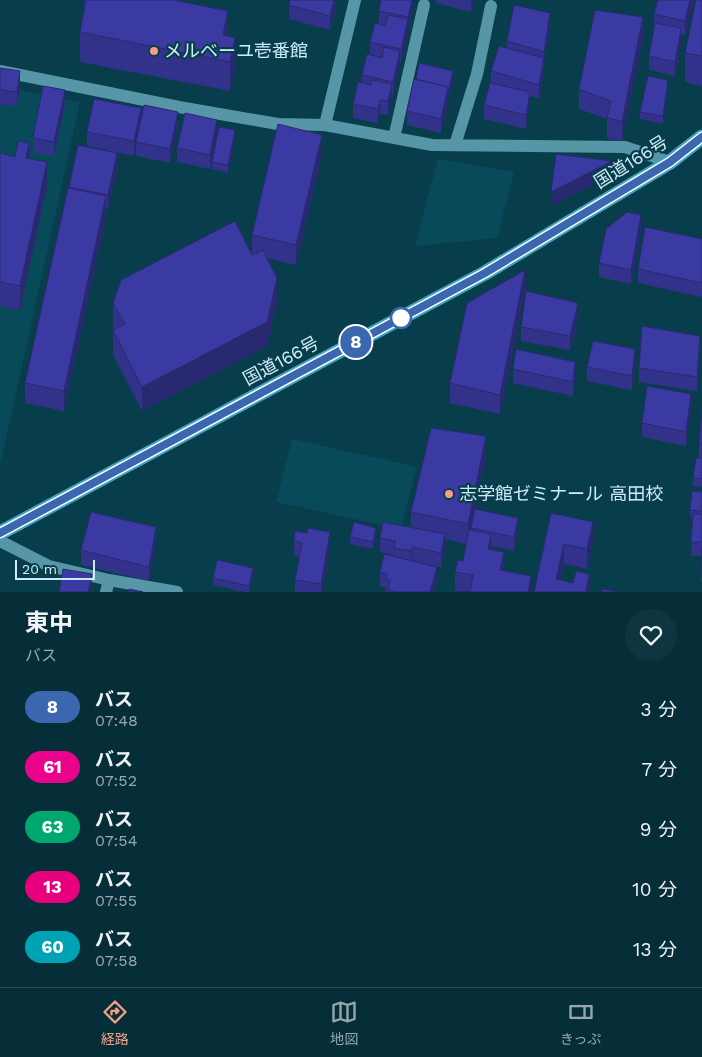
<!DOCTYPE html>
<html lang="ja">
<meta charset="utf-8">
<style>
body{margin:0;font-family:"Work Sans","Noto Sans JP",sans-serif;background:#0f3640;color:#f1f3f6;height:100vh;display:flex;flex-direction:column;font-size:19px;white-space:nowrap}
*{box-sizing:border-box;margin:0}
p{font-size:16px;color:#98a8ae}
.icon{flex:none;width:28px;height:28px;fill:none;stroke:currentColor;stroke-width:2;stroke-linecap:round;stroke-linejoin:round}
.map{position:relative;height:592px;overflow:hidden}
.side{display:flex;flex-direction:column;background:#062e38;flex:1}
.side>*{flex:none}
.badge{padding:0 10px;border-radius:16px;font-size:18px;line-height:32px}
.scale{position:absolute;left:15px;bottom:12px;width:80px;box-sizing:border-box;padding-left:5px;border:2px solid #cdecf6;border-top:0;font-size:14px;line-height:18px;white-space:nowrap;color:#cdecf6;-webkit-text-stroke:4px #083e4b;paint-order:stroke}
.map>.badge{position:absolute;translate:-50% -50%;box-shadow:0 0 0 2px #fff}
.round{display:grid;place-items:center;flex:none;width:52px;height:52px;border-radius:26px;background:#0f3640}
.headline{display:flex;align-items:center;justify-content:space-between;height:85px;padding:0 25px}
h1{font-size:24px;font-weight:700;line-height:38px}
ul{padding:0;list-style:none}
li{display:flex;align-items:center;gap:15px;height:60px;padding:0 25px}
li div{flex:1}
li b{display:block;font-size:19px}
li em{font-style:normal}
li .badge{min-width:55px;font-weight:700;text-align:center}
.tabs{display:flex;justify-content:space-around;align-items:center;height:70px;border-top:1px solid #274a53;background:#062e38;font-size:14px;color:#98a8ae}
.tabs a{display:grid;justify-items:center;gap:2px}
.tabs .active{color:#f39f85}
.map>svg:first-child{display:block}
.built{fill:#084a59}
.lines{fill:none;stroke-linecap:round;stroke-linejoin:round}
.street{stroke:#5696a7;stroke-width:12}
.highway{stroke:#3ea4be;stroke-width:15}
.wall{fill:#33328b}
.shaded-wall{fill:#292971}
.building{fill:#3b3aa2;stroke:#292971}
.line-casing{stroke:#fff;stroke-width:11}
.line{stroke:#3b67b1;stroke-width:8}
.poi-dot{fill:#f39f85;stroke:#083e4b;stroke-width:2}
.stop-dot{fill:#fff;stroke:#3b67b1;stroke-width:2.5}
.labels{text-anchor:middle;stroke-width:4.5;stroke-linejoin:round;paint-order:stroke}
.poi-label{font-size:18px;fill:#cdecf6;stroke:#083e4b;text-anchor:start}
.street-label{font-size:18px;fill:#cdecf6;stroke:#083e4b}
</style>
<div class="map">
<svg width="702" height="592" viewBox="0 0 702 592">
<rect width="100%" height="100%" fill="#083e4b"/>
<path class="built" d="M0 86 80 102 0 466Z
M438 159 514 172 497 238 415 246Z
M292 439 417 467 401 529 276 502Z"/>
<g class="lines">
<path class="street" d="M0 71 179 107 278 124 325 125 432 145 625 147 670 162
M325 125 355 0
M394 138 424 5
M455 145 477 74 491 6
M0 541 49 566 109 580 177 592
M106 592 109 580"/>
<path class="highway" d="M0 533 485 273 670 162 702 137"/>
</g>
<path class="wall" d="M84 0H174L228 36 235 68 230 91 80 62V32L84 12Z
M335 0V10L330 30 289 19V5Z
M414 0V3L408 31 401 63H400L388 115 380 114 378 123 353 118V104L362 83V75L370 55V42L379 24V11Z
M436 0H474L471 12 436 3Z
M658 0H694L685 35 681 34V42L675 76 649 70V56L654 28V14Z
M702 0V86L685 82V53Z
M550 27 544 61V72L539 99 530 96V106L526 129 484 119V105L491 83V71L507 49V41Z
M643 37 622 141 607 138V119L579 109V89Z
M0 68 20 85 17 106 0 104Z
M453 79 448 99 441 133 407 125V111Z
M668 87 663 124 640 119V112Z
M65 104 54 156 33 152V138Z
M217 120 210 169 177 162V148Z
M141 121 178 126 170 163 136 156V144L134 156 87 146V132Z
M235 137 228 173 212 169V162Z
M78 145 117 167 108 209H106V216L64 411 25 403V383Z
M0 153 15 157 29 158 47 186 20 310 0 306Z
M322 154 296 265 267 258 277 302 267 346 142 411 113 355V330H114L113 327V303L252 253V235Z
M641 230 631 284 599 277V263Z
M702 239V297L638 283V269Z
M525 290 500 414 450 403V383Z
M578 318 570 350 521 341V327Z
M700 350 697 391 639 382V368Z
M635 363 632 390 587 381V367Z
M513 369 575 376 573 396 513 383Z
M702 406V458H699V444Z
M691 408 686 446 642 437V423Z
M486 456 475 509 518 532 514 551 491 546V549L504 571 531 592 455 591V572L463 561 466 544 445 539V548L441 567 412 561 437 581 434 592H386V588L380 586V572L394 557V555L380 552V538L411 527V512Z
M702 458V487L693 486V478Z
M702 492V582H701L702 556H691L692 518 690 517V510Z
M551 513 593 541 587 569 564 564 560 580 589 592H534Z
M376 535 373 549 350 544V537Z
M156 541 149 581 81 565V550Z
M294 541 330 546 322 592H295V580L299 557 294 555Z
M253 575 249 592H244L213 585V578Z"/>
<path class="shaded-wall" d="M334 0H335V10L330 30V16Z
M412 0H414V3L408 31V17Z
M471 0H474L471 12Z
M690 0H694L685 35V21Z
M228 11V40L223 35Z
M550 13V27L544 61V72L539 99V85L544 62V52Z
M643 17V37L622 141V121Z
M408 19V33L401 63V49Z
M681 28V42L675 76V62Z
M235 38V68L230 91V62Z
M400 51V65L393 96V82Z
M20 71V85L17 106V92Z
M453 71V79L448 99V92Z
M668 80V87L663 124V116Z
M392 84V98L388 115V101Z
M448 87V101L441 133V119Z
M65 90V104L54 156V142Z
M530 92V106L526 129V115Z
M380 100V114L378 123V109Z
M141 108V122L134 156V141Z
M178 112V126L170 163V149Z
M217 120V134L210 169V155Z
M235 130V137L228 173V165Z
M322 135V154L296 265V245Z
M29 143V167L26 158Z
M117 153V167L108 209V195Z
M612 161V175L551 206V192Z
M47 162V186L20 310V286Z
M106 196V216L64 411V391Z
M641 215V230L631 284V270Z
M525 270V290L500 414V395Z
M277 278V302L267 346 142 411V387Z
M578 303V318L570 350V336Z
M700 336V350L697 391V377Z
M635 349V363L632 390V376Z
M575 362V376L573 396V382Z
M691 394V408L686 446V432Z
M486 436V456L468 544V524Z
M518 518V532L514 551V537Z
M593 522V541L587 569V549Z
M156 527V541L149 581V567Z
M376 528V535L373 549V542Z
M330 532V546L322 592H321V584Z
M445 534V548L441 567V553Z
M491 534V553L488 549Z
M564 544V564L558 592 556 579Z
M412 547V561L411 565V551Z
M504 552V572L500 570Z
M437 567V581L434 592H430Z
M253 568V575L249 592V586Z
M92 574 91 592H88Z
M589 574V592H586Z
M531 576V592H528Z"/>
<path class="building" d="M86 0H174L228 11 223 35 235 38 230 62 80 32Z
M290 0H334L330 16 289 5Z
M381 0H412L408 17 379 11Z
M658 0H690L685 21 654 14Z
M696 0H702V56L685 53Z
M514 5 550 13 544 52 507 41Z
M595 10 643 17 622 121 607 118 611 101 579 89Z
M388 15 408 19 401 49 370 42 375 23 385 26Z
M655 23 681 28 675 62 649 56Z
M499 46 544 58 539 85 491 71Z
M384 47 400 51 393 82 362 75 367 54 382 58Z
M419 63 453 71 448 92V87L416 79Z
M0 68 20 71 17 92 0 90Z
M648 76 668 80 663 116 640 112Z
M414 79 448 87 441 119 407 111Z
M372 80 392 84 388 101 380 100 378 109 353 104 358 82 371 85Z
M490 83 530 92 526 115 484 105Z
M43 86 65 90 54 142 33 138Z
M94 99 141 108 134 141 87 132Z
M144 105 178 112 170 149 136 142Z
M185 113 217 120 210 155 177 148Z
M278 124 322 135 296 245 252 235Z
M219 127 235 130 228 165 212 162Z
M18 141 29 143 26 158 47 162 20 286 0 282V153L15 157Z
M78 145 117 153 108 195 69 187Z
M556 154 612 161 551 192Z
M68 188 106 196 64 391 25 383Z
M627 212 641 215 631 270 599 263 606 229Z
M235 221 252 255 263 250 277 278 267 322 142 387 113 330 125 324 113 303 121 280Z
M645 227 702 239V283L638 269Z
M525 270 500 395 450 383 467 303Z
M526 291 578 303 570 336 521 327Z
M642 326 700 336 697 377 639 368Z
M593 341 635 349 632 376 587 367Z
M516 349 575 362 573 382 513 369Z
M647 386 691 394 686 432 642 423Z
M702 406V444H699Z
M431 428 486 436 468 524 411 512Z
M696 458H702V479L693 478Z
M692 491 702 492V511L690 510Z
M475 509 518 518 514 537 471 528Z
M91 512 156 527 149 567 81 550Z
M551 513 593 522 587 549 564 544 556 579 573 583 576 571 589 574 586 592H534Z
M693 514H702V542H691Z
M354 522 376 528 373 542 350 537Z
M383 522 445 534 441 553 412 547 411 551 394 548 396 541 380 538Z
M308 528 330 532 321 584 295 580 302 543 294 541 295 531 307 533Z
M469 530 491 534 488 549 504 552 500 570 531 576 528 592H470L473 575 455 572 458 560 463 561Z
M702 547V568H701Z
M384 554 437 567 430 592H396L388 590 390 580 386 579 387 574 380 572Z
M217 560 253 568 249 586 213 578Z
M63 569 92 574 88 592H59Z
M129 589 143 592H128Z
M602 589 620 592H601Z"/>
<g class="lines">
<g class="line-casing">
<path id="line" d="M0 533 485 273 670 162 702 137"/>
</g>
<use href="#line" class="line"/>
</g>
<g class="poi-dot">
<circle cx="154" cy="51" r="5"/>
<circle cx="449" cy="494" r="5"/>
</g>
<circle class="stop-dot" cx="401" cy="318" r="10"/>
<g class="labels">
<g class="poi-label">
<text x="164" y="57">メルベーユ壱番館</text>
<text x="459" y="500">志学館ゼミナール 高田校</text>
</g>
<g class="street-label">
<text transform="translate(631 162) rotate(-32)" y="6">国道166号</text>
<text transform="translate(281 361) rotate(-28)" y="6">国道166号</text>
</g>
</g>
</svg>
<div class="scale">20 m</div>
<b class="badge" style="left:356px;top:342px;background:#3b67b1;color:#fff">8</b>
</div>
<section class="side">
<div class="headline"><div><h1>東中</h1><p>バス</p></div><a class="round"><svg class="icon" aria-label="heart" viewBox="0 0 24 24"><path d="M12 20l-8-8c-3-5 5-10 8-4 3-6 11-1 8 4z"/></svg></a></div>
<ul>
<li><span class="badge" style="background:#3b67b1;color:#fff">8</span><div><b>バス</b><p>07:48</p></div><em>3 分</em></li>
<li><span class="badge" style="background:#ea028c;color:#fff">61</span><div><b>バス</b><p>07:52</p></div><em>7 分</em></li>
<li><span class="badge" style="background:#00a76e;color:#fff">63</span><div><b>バス</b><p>07:54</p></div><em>9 分</em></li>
<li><span class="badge" style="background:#e6007e;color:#fff">13</span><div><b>バス</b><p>07:55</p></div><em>10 分</em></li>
<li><span class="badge" style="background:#00a3b4;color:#fff">60</span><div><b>バス</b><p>07:58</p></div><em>13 分</em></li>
</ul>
</section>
<nav class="tabs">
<a class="active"><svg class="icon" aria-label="directions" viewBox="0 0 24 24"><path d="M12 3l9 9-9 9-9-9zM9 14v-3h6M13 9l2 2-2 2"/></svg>経路</a>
<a><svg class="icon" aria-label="map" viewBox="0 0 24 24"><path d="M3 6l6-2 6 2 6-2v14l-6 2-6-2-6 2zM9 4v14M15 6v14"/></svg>地図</a>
<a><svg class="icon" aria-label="tickets" viewBox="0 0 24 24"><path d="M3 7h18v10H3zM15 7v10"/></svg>きっぷ</a>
</nav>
